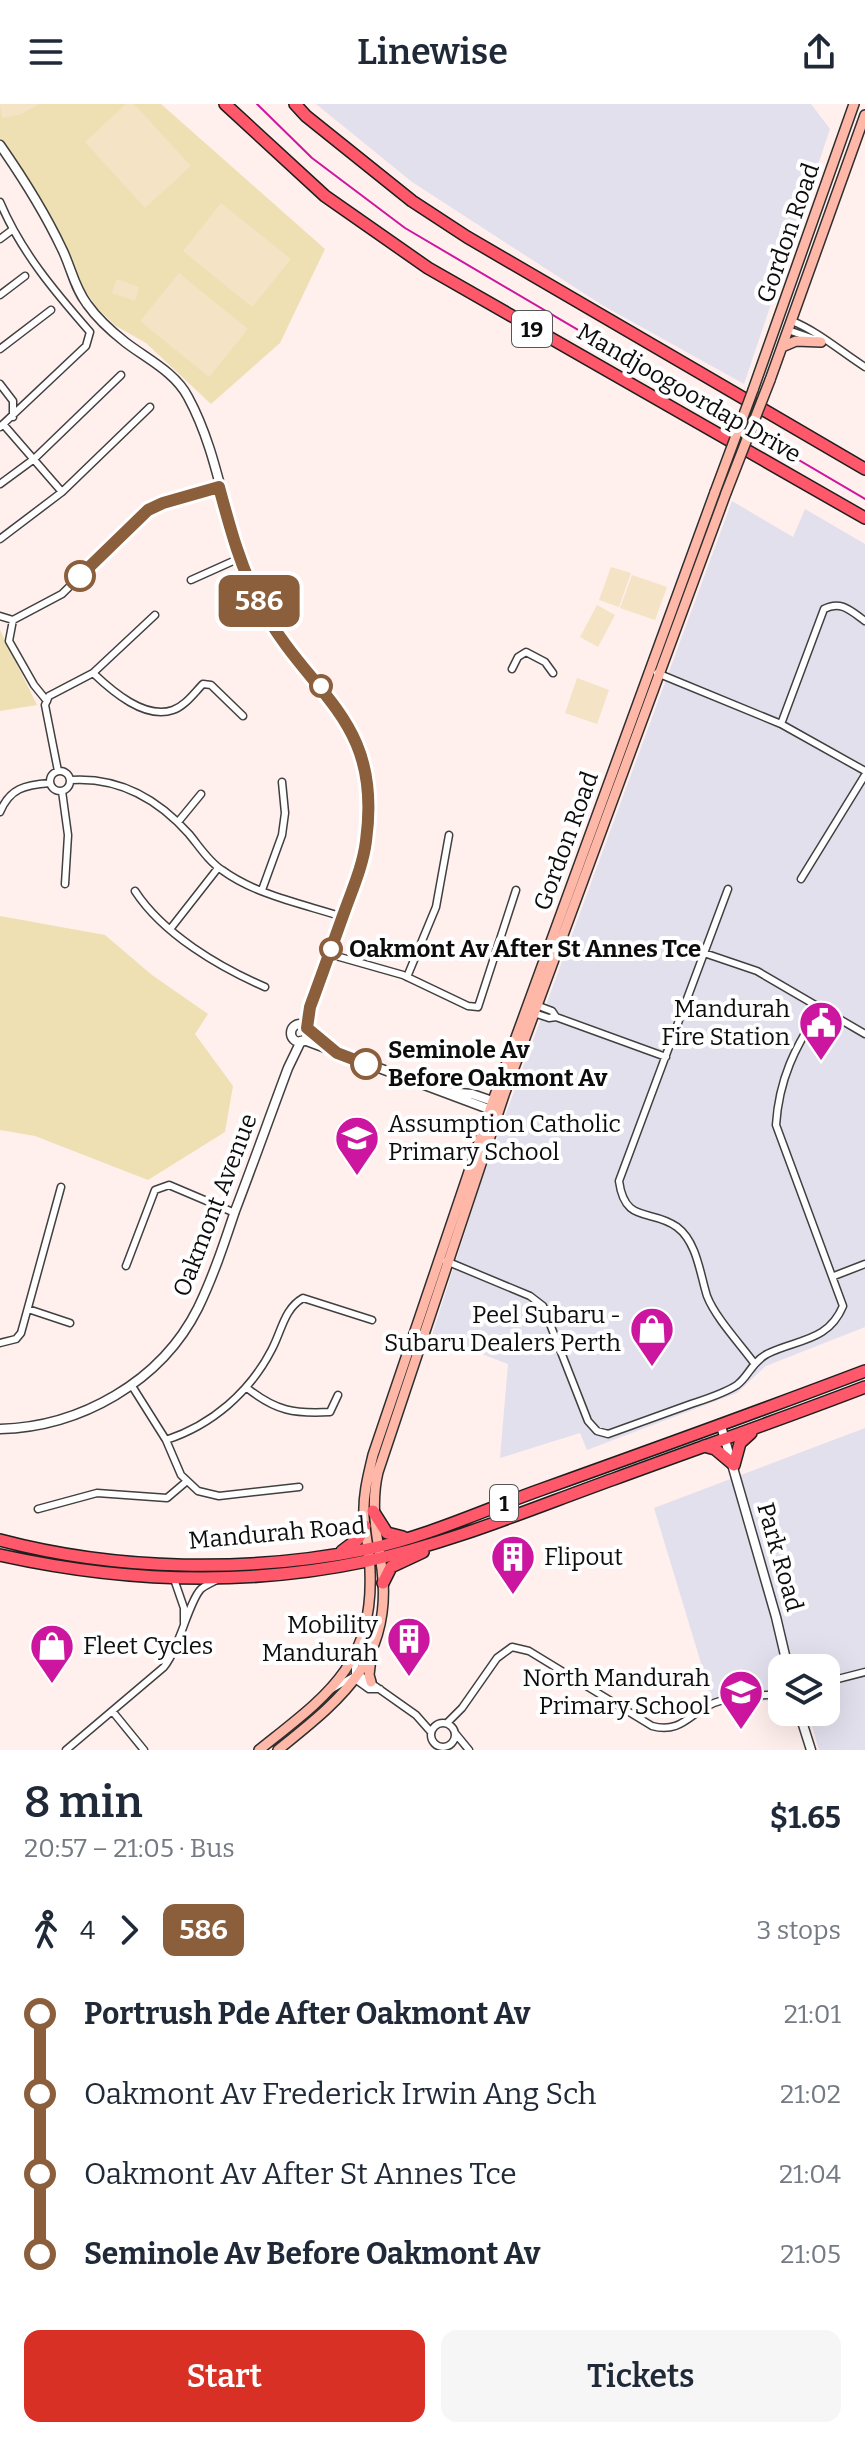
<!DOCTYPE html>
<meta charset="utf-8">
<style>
body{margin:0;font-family:Bitter,serif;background:#f6f6f7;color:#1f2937;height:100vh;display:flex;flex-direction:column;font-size:30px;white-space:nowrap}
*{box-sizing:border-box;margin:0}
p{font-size:26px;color:#747a83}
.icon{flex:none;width:44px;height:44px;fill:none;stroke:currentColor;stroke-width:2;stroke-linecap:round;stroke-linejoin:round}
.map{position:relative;height:1646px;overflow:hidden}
.drawer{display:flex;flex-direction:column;background:#fff;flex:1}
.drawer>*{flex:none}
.badge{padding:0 16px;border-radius:12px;font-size:28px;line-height:52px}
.buttons{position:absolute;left:768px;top:1550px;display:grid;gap:16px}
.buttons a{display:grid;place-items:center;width:72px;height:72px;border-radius:16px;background:#fff;box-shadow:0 8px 32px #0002;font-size:40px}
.map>.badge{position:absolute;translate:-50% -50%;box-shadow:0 0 0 4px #fff}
.legs{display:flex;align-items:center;gap:12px;height:88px;padding:0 24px;font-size:26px}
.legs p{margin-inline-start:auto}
.head{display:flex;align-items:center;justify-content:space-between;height:136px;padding:0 24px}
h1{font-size:44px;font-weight:600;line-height:60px}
.primary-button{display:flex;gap:16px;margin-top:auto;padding:16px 24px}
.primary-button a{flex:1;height:92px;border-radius:16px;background:#d93025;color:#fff;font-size:32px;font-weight:600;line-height:92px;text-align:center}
.primary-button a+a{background:#f6f6f7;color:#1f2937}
ul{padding:0 24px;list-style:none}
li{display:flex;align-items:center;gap:28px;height:80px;font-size:30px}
li i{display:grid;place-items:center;width:12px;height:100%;margin:0 10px;background:currentColor}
li i::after{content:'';width:20px;height:20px;margin:-10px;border:6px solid;border-radius:50%;background:#fff}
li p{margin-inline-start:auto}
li:first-child i{background:linear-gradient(#0000 50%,currentColor 0)}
li:last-child i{background:linear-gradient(currentColor 50%,#0000 0)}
header{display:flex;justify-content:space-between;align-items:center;height:104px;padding:0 24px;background:#fff;font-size:36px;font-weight:600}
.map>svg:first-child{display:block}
.industrial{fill:#e2e0ed}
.green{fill:#eee0b2}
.pitch{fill:#f4e3c5}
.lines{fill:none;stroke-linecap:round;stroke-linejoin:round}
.minor-casing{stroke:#404040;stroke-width:9}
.tertiary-casing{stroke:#404040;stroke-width:11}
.secondary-casing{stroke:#2f2f2f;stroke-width:12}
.trunk-casing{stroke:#1e1e1e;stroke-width:14}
.minor{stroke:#fff;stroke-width:6}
.tertiary{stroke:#fff;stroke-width:8}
.secondary{stroke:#ffb8a8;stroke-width:9}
.trunk{stroke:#ff586a;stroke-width:11}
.rail{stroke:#cc169f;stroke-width:2}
.secondary-bridge-casing{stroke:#2f2f2f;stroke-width:12;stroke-linecap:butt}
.secondary-bridge{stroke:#ffb8a8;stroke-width:9}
.line-1-casing{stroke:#fff;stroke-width:18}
.line-1{stroke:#8b5e3c;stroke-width:12}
.stop-1-dot{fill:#fff;stroke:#8b5e3c;stroke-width:4}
.labels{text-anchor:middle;stroke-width:8;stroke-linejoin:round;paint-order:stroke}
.shield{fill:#fff;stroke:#565656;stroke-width:2}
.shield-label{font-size:22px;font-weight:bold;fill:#0d0d0d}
.street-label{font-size:24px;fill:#0d0d0d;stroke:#fff}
.stop-label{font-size:24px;font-weight:bold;fill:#0d0d0d;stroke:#fff;text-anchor:start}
.poi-label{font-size:24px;fill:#0d0d0d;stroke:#fff;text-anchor:end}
</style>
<header><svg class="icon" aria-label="menu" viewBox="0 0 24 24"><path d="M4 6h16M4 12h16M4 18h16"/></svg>Linewise<svg class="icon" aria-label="share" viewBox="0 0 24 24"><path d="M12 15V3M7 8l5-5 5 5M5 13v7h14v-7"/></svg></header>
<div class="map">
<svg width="865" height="1646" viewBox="0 0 865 1646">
<rect width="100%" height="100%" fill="#ffefed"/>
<path class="industrial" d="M316 0H811L830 25 744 280 602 201 412 78Z
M732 397 793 433 805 405 865 440V1223L766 1262 737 1289 587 1346 580 1329 500 1354 508 1260 432 1231 484 1069Z
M865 1324V1646H819L808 1608H826V1564H782V1595L714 1602 654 1404Z"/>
<path class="green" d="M0 0H161L325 145 280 239 211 300 146 239 116 222 98 205 77 175 61 133 44 102 0 34Z
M0 526 37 601 0 607Z
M0 812 105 831 152 871 208 910 195 930 233 982 225 1028 148 1076 35 1032 0 1026Z"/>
<path class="pitch" d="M0 0H40L19 11 2 14Z
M126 0H134L191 62 145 104 85 38Z
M221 99 291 155 252 203 183 147Z
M179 169 248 225 209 273 140 217Z
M117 175 139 183 135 197 112 189Z
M611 463 631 469 619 503 599 496Z
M632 471 667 483 655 516 620 504Z
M597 501 615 511 598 543 580 533Z
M577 574 609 586 597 620 565 609Z"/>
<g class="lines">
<g class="minor-casing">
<path id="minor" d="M0 98C21 148 55 188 90 228L86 242 0 323
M0 135 12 126
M0 191 25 172
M792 217C819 228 840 247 865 263
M788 226 814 235
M0 245 51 206
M0 280 13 297V313
M3 320 62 388
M0 380 34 355 121 271
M0 435 62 388 150 303
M191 476 240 454
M0 512 13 516 62 490 141 412 163 399 219 383
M13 516 9 537 34 581 47 597
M512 565 518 553 526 548 545 558 553 569
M93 569C112 587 145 616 173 606 185 602 194 589 203 580L211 581 243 612
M657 569 781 620 865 667
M781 620 824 505C841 496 851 507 865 517
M50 677a10 10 0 1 1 20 0a10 10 0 1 1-20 0Z
M58 667 45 601 49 592 93 569 155 511
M71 676C119 673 157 694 189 730 199 742 209 758 222 766 256 791 303 800 343 813
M62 687 68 731 65 780
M0 708C10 684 25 681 50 679
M178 718 201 690
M801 775 865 671
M728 785 619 1077C625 1121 651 1104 677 1123 697 1138 700 1170 707 1192 715 1213 740 1240 754 1259
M262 786 282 731 285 709 282 678
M135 787C163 830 219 863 265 883
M171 824 218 764
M704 849 757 867 865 930
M329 850 403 871 468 902 478 903 516 786
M407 873 436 803 449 731
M536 901 552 907 556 913
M534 909 549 914 556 913 666 953
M446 1157 530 1192 543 1202 588 1317 597 1327 608 1330C636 1320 663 1310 691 1300 706 1295 723 1290 737 1281 749 1272 751 1259 767 1250 797 1235 828 1238 843 1202L776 1021C779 975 795 943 820 905
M126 1162 155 1086 169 1081 235 1109
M834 1172 865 1160
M28 1205 70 1219
M0 1239 16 1235 21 1229 61 1083
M132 1282 166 1336 181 1371 198 1387 219 1392 299 1383
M247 1284C276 1307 294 1310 330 1308L338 1291
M166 1336C212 1321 250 1288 272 1245 282 1226 284 1205 303 1194L372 1216
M38 1405 97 1389 167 1394 187 1377
M174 1475 184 1504V1519
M355 1555V1575L369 1585H380
M826 1578 865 1568
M332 1585 358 1570 416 1611 431 1628
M113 1608 144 1646
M431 1631a12 12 0 1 1 24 0a12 12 0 1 1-24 0Z
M447 1619 462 1604 497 1554 512 1543 529 1547 652 1622C684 1631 692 1604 720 1597 739 1592 759 1592 778 1590L782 1587
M455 1629 469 1646
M66 1646 164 1563C180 1543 189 1497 201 1485 206 1481 213 1478 219 1475"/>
</g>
<g class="tertiary-casing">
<path id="tertiary" d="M0 41C23 74 45 109 62 145 71 163 74 183 87 200 97 214 111 227 125 238 147 255 175 268 188 293 224 359 225 438 262 504 295 564 357 605 366 677 376 755 336 832 310 903L307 924
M291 929a9 9 0 1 1 18 0a9 9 0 1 1-18 0Z
M308 928 331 944
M304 936 494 1007
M446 988 472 990 498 999
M721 1322 776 1513 788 1564
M0 1325C80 1323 161 1278 198 1204 213 1173 224 1140 235 1107 253 1060 270 1012 288 964L301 937
M799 1608 811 1646"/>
</g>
<g class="secondary-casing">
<path id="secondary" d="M782 243 796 237 821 238
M770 276 865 11
M753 286 854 0
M371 1554 369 1571 371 1578
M259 1646C325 1593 374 1562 370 1467 370 1449 365 1431 364 1412 363 1391 368 1372 373 1351L495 991 715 388
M278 1646C341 1595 393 1556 382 1465 377 1432 370 1402 378 1368L504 991 726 389"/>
</g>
<g class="trunk-casing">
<path id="trunk" d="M225 0 325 92 428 164 865 414
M295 0 306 12 412 97 467 133 865 365
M704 1342 715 1345 734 1361 740 1339 751 1329
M373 1407 387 1429 403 1433
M0 1436C117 1467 249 1469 368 1445 426 1433 484 1406 540 1386 649 1347 757 1308 865 1267
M342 1447 358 1435 365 1422
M0 1451C122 1478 244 1483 367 1457 451 1439 533 1404 614 1375 698 1344 782 1315 865 1283
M383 1479 391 1463 423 1448"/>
</g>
<use href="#minor" class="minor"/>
<use href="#tertiary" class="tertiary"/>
<use href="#secondary" class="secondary"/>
<use href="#trunk" class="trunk"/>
<path class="rail" d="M257 0 312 54 405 124 865 395"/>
<g class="secondary-bridge-casing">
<path id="secondary-bridge" d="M715 388 753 286
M726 389 770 276"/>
</g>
<use href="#secondary-bridge" class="secondary-bridge"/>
</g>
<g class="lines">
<g class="line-1-casing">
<path id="line-1" d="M80 472 148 406 163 399 219 383C230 424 241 465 261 502 310 593 383 614 366 737 363 761 353 784 345 806 333 839 322 871 310 903L307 924 337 949 366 960"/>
</g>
<use href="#line-1" class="line-1"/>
</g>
<defs>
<g id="civic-pin" transform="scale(2.3)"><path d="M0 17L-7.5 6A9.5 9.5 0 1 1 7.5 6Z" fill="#cc169f" stroke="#fff"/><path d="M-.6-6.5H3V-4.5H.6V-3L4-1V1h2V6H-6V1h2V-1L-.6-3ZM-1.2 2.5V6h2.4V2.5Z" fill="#fff"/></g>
<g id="school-pin" transform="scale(2.3)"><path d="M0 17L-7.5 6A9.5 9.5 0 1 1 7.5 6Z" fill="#cc169f" stroke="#fff"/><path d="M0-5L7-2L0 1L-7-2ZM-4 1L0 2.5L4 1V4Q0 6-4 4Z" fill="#fff"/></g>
<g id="shop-pin" transform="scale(2.3)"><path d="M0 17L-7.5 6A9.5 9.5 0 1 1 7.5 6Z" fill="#cc169f" stroke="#fff"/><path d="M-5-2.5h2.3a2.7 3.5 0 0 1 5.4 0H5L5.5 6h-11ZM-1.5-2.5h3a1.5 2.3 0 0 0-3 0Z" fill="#fff"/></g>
<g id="building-pin" transform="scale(2.3)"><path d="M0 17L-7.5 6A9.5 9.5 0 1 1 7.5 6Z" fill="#cc169f" stroke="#fff"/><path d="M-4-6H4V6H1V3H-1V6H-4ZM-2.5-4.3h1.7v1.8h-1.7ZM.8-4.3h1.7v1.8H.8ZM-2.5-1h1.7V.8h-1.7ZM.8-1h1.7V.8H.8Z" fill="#fff"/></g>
</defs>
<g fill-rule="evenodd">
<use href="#civic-pin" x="821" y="919"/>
<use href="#school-pin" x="357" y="1034"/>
<use href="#shop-pin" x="652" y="1225"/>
<use href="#building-pin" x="513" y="1453"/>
<use href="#building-pin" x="409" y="1535"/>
<use href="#shop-pin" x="52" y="1542"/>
<use href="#school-pin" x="741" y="1588"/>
</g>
<g class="stop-1-dot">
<circle cx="80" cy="472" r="14"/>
<circle cx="321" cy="582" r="10"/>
<circle cx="331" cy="845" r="10"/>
<circle cx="366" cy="960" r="14"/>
</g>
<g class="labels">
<g class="shield">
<rect x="512" y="207" width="40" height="36" rx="6"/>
<rect x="490" y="1381" width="28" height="36" rx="6"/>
</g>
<g class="shield-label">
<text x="532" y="233">19</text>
<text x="504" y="1407">1</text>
</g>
<g class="street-label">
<text transform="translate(788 129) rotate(-71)" y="8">Gordon Road</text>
<text transform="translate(689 289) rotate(30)" y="8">Mandjoogoordap Drive</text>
<text transform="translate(566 737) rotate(-70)" y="8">Gordon Road</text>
<text transform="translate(215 1101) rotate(-69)" y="8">Oakmont Avenue</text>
<text transform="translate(277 1429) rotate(-5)" y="8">Mandurah Road</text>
<text transform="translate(780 1453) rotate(74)" y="8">Park Road</text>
</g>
<g class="stop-label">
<text x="349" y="853">Oakmont Av After St Annes Tce</text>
<text x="388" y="954">Seminole Av<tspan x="388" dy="28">Before Oakmont Av</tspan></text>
</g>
<g class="poi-label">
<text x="790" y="913">Mandurah<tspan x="790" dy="28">Fire Station</tspan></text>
<text x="388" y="1028" text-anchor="start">Assumption Catholic<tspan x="388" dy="28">Primary School</tspan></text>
<text x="621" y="1219">Peel Subaru -<tspan x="621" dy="28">Subaru Dealers Perth</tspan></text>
<text x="544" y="1461" text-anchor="start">Flipout</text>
<text x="378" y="1529">Mobility<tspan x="378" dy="28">Mandurah</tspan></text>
<text x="83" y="1550" text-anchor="start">Fleet Cycles</text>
<text x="710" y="1582">North Mandurah<tspan x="710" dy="28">Primary School</tspan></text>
</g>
</g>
</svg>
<div class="buttons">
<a><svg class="icon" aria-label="layers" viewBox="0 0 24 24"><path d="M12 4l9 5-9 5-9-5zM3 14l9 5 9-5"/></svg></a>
</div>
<b class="badge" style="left:259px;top:497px;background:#8b5e3c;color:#fff">586</b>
</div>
<section class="drawer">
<div class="head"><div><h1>8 min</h1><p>20:57 – 21:05 · Bus</p></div><b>$1.65</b></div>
<div class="legs"><svg class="icon" aria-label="walk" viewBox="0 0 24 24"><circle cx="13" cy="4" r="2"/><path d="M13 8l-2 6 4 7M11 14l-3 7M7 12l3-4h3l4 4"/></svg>4<svg class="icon" aria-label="forward" viewBox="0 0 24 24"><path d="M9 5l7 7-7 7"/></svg><b class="badge" style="background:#8b5e3c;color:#fff">586</b><p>3 stops</p></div>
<ul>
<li><i style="color:#8b5e3c"></i><b>Portrush Pde After Oakmont Av</b><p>21:01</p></li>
<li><i style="color:#8b5e3c"></i><span>Oakmont Av Frederick Irwin Ang Sch</span><p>21:02</p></li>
<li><i style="color:#8b5e3c"></i><span>Oakmont Av After St Annes Tce</span><p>21:04</p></li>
<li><i style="color:#8b5e3c"></i><b>Seminole Av Before Oakmont Av</b><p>21:05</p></li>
</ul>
<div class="primary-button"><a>Start</a><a>Tickets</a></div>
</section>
